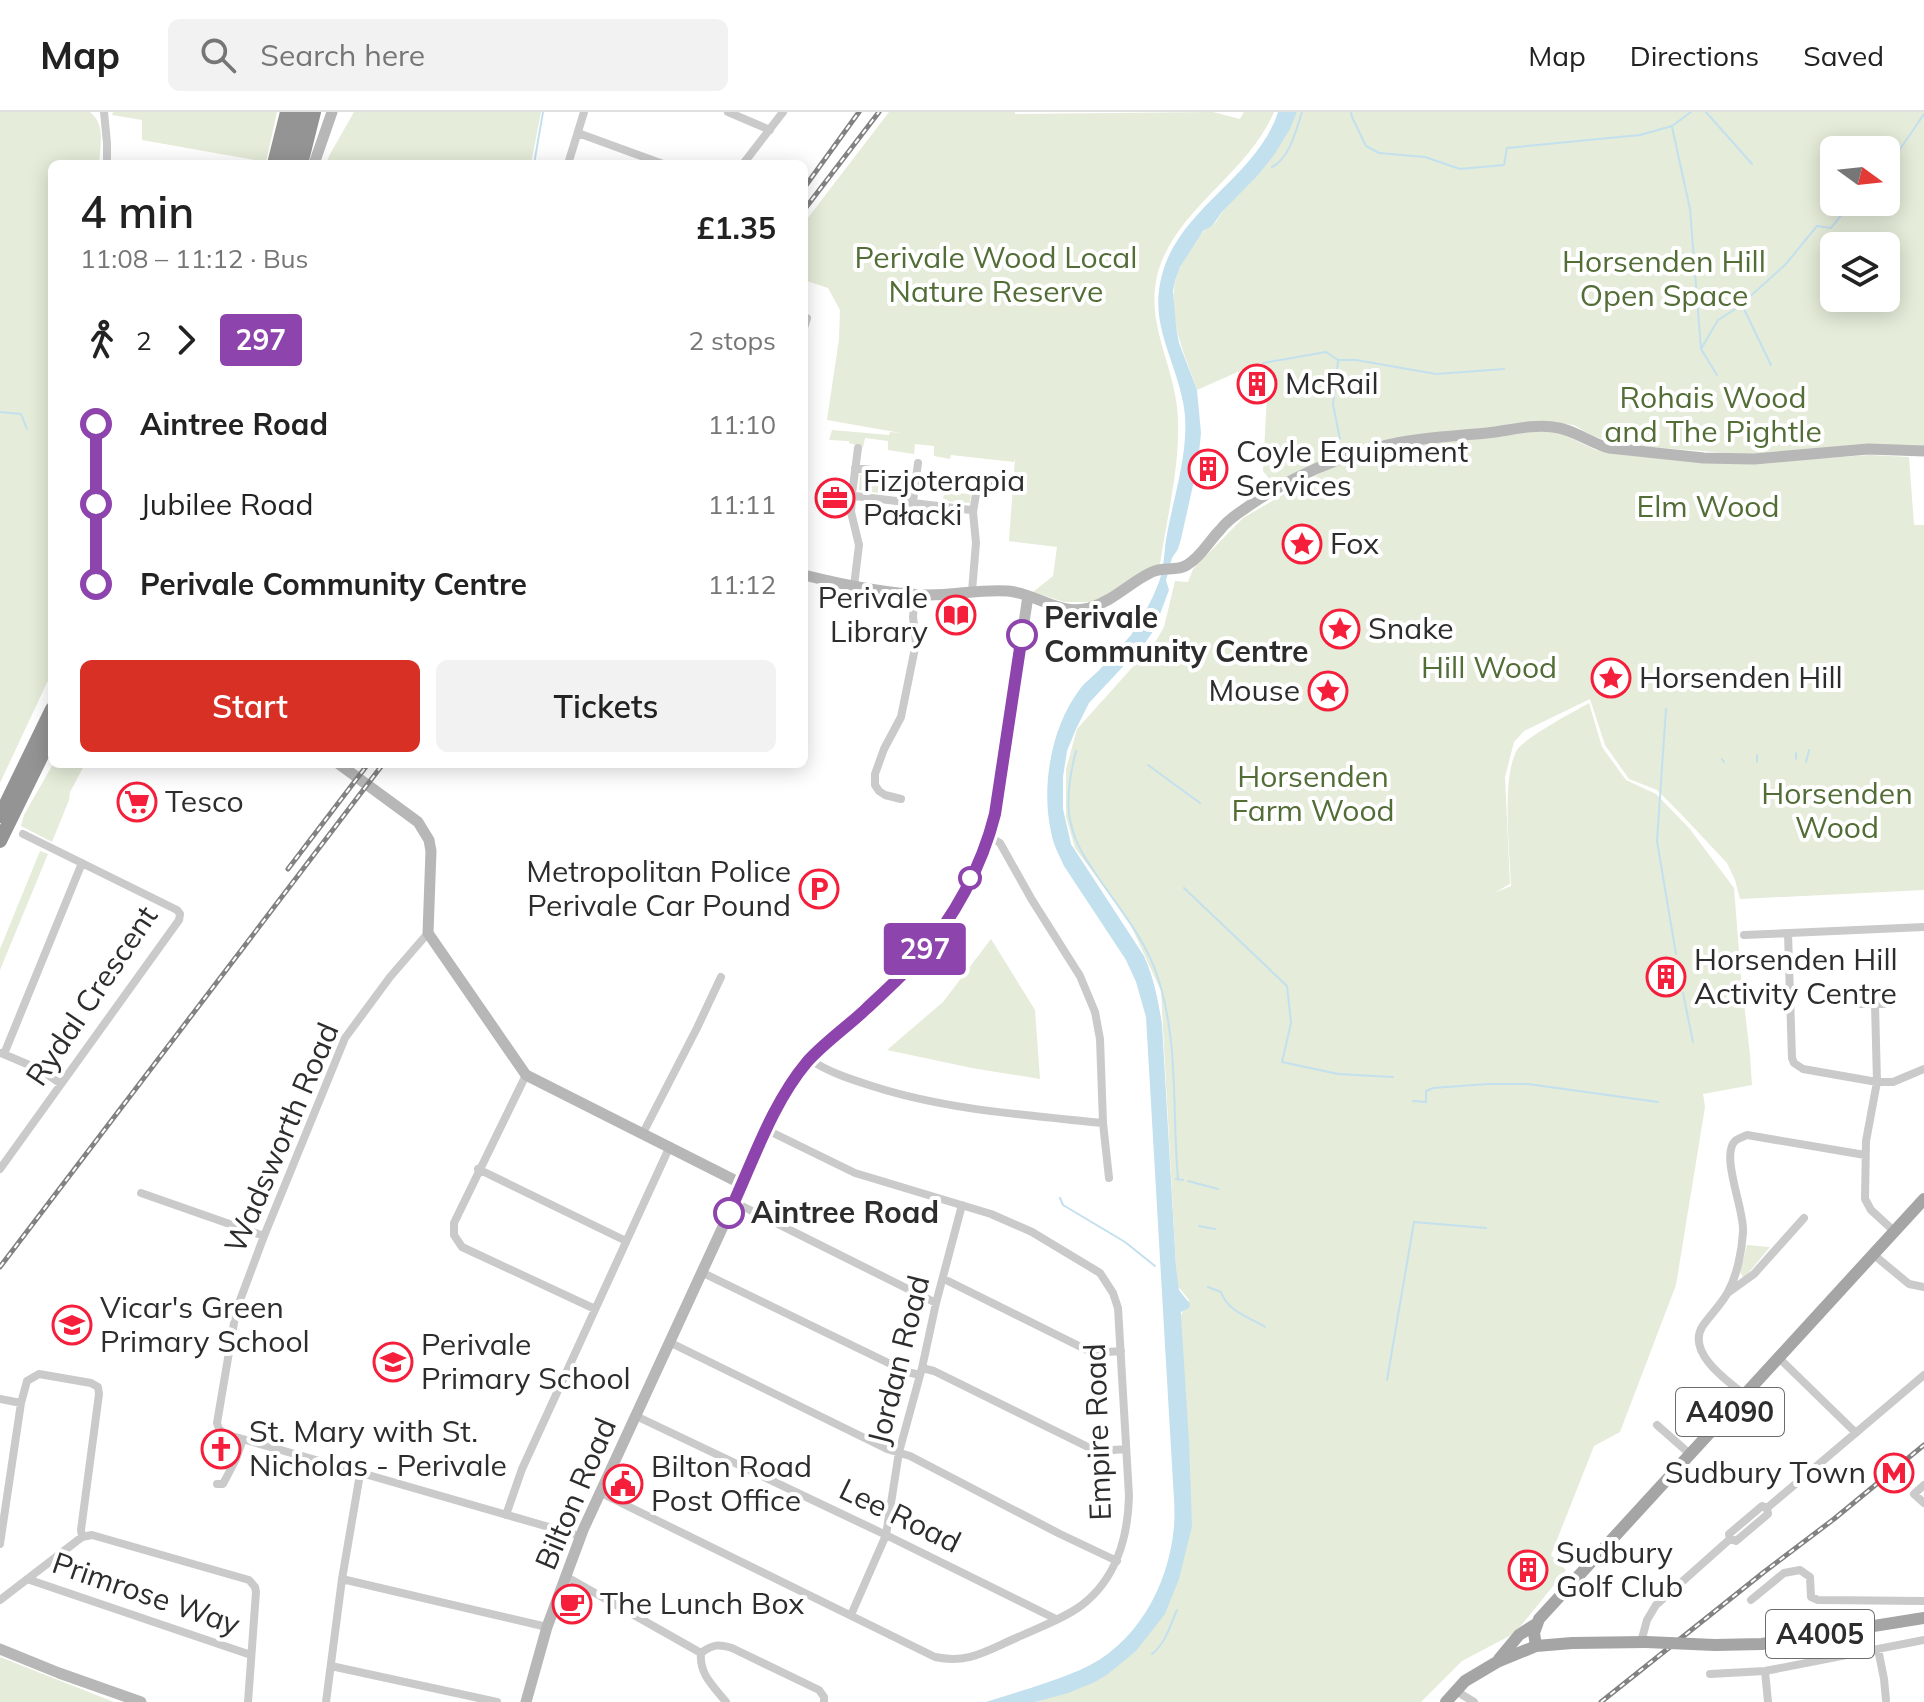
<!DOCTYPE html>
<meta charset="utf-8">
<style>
body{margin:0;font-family:Mulish,sans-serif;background:#f2f2f2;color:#222;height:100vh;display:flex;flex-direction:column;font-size:30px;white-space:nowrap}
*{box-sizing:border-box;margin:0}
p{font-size:26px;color:#767676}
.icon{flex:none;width:44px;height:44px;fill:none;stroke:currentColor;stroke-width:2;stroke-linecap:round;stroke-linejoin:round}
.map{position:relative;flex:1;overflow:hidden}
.panel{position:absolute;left:48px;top:48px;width:760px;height:608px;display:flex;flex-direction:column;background:#fff;border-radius:12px;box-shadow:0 4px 20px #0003}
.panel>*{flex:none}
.badge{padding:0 16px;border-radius:6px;font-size:28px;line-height:52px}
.needle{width:52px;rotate:105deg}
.tools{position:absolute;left:1820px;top:24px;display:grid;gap:16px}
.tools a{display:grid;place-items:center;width:80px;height:80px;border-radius:12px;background:#fff;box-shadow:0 4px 20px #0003;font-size:40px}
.map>.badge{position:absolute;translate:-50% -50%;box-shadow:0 0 0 4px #fff}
.legs{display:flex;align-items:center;gap:12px;height:88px;padding:0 32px;font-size:26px}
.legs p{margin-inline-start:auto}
.head{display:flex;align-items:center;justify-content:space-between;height:136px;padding:0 32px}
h1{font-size:44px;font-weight:600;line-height:60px}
.cta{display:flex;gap:16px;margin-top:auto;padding:16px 32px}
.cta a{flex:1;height:92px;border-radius:12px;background:#d93025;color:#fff;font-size:32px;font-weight:600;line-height:92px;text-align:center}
.cta a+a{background:#f2f2f2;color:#222}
ul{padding:0 32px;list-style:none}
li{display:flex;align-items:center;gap:28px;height:80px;font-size:30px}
li i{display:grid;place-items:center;width:12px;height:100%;margin:0 10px;background:currentColor}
li i::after{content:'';width:20px;height:20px;margin:-10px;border:6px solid;border-radius:50%;background:#fff}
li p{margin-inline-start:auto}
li:first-child i{background:linear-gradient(#0000 50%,currentColor 0)}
li:last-child i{background:linear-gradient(currentColor 50%,#0000 0)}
header{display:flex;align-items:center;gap:48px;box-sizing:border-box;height:112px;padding:0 40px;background:#fff;border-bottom:2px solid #e0e0e0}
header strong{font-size:38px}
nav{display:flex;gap:44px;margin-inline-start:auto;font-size:28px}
.search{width:560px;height:72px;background:#f2f2f2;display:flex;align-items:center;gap:20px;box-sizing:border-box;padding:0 28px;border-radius:12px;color:#767676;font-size:30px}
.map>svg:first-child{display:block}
.green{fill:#e5ecd9;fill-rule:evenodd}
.water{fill:#c3e0ee}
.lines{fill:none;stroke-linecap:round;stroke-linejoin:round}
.stream{stroke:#c3e0ee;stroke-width:2}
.street{stroke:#cacaca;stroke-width:8}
.secondary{stroke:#b7b7b7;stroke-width:11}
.primary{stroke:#a5a5a5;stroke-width:12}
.highway{stroke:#949494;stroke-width:14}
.rail-casing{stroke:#828282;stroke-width:5}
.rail{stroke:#fff;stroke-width:2;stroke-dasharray:6;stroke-linecap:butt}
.primary-bridge{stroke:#a5a5a5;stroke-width:12}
.line-1-casing{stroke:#fff;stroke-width:18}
.line-1{stroke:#8e44ad;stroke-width:12}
.stop-1-dot{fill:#fff;stroke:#8e44ad;stroke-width:4}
.labels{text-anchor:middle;stroke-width:8;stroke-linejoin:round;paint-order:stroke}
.shield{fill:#fff;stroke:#6c6c6c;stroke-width:2}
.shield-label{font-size:28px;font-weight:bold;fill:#2d2d2d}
.park-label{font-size:30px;fill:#536d37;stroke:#fff}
.poi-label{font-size:30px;fill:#2d2d2d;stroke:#fff;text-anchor:start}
.stop-label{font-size:30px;font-weight:bold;fill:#2d2d2d;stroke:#fff;text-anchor:start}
.street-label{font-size:30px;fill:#2d2d2d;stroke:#fff}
</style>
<header>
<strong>Map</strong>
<div class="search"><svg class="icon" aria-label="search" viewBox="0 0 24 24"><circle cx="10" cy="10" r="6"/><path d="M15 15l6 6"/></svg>Search here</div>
<nav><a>Map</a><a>Directions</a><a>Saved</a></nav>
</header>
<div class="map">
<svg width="1924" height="1590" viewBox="0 0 1924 1590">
<rect width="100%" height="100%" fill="#fff"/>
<path class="green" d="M0 0H90C106 13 100 33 99 52H52V560L0 671Z
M113 0H277L266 50 142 28V8L112 3Z
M354 0H541L531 52H326L329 44Z
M889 0H1015V2L1213 0 1240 7 1244 0H1274C1249 59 1184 92 1161 151 1140 208 1176 251 1178 307 1180 354 1167 405 1160 452L1096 490H1064L1033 480 1053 464 1057 435 1009 429 1015 346 1014 350 951 343 950 347 934 344V334L915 332 914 342 888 338V329L865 326 863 335 849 331V329L829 328 832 318 889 323 890 320 901 321 827 308 839 227 840 198 828 176 804 168V111Z
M1297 0H1924V335L1753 343 1626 333 1592 324 1574 313 1540 310 1396 326 1348 338 1275 374 1263 359 1268 264 1242 258 1197 278C1186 245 1170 213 1174 178 1175 160 1191 130 1204 119 1207 116 1211 115 1214 112 1218 108 1220 102 1225 97 1235 85 1248 74 1258 62 1275 43 1287 23 1297 0ZM1834 38H1886V90H1834ZM1834 134H1886V186H1834Z
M1540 318 1560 321 1596 338 1624 343 1703 350 1754 351 1870 343 1909 345 1914 413H1924V778L1740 787 1735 768 1727 751 1680 701 1657 678 1629 667 1605 633 1590 587 1524 619 1514 630 1505 665 1510 772 1494 781 1511 774C1510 739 1501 667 1517 638 1524 626 1575 599 1589 591L1602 635 1626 668 1656 682 1689 716 1734 776 1741 865 1750 943 1752 973 1703 982 1705 995 1676 1173 1620 1320 1594 1334 1551 1443 1566 1458 1515 1521 1462 1549 1421 1590H1036L1099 1564 1135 1540 1170 1488 1186 1435 1178 1209 1189 1188 1177 1173 1161 879 1128 807 1075 736 1066 705V657L1077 617 1156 529 1164 515 1175 469 1188 470 1193 457 1243 406 1343 348 1384 338 1433 329Z
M863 362 880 364 878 381 859 378 860 363Z
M944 379 968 382 971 380 970 391 943 389Z
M53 652H85L70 680 69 688 52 730 21 714 24 703Z
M40 739 48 742 0 858V837Z
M991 827 1035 898 1040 967 972 956 887 938 943 890Z
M1747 1133 1770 1135 1746 1164 1743 1165 1740 1160Z
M0 1545 114 1590H0Z"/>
<path class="water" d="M1278 0H1297L1290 17 1274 43 1258 63 1222 100 1212 114 1203 119 1180 155 1175 169 1173 179 1176 214 1179 231 1197 278 1201 321 1198 351 1181 427 1178 437 1172 446 1166 468 1169 478 1154 518 1145 531 1089 591 1076 617 1067 639 1063 665V697L1071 732 1144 844C1154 866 1158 888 1162 912L1176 1155 1179 1178 1190 1192 1189 1196 1181 1200V1204L1189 1329 1192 1414 1179 1467 1165 1502 1136 1539 1108 1562 1095 1570 1068 1581 1035 1590H986C1017 1580 1050 1571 1080 1558 1136 1534 1169 1474 1174 1414 1175 1400 1174 1385 1173 1371L1146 905 1136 870 1126 848 1064 754C1059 743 1053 732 1051 720 1041 674 1051 615 1080 577 1086 569 1095 563 1102 555 1112 545 1121 534 1131 523 1142 507 1152 488 1159 470 1164 456 1164 442 1166 428 1173 385 1192 333 1183 290 1175 247 1150 213 1161 167 1176 97 1257 66 1278 0Z"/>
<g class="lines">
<path class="stream" d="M1351 0 1352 5 1366 34 1379 41 1425 45 1460 57 1504 53 1507 36 1640 23 1672 14 1691 0
M1706 0 1752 52
M1672 15 1690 97 1701 237 1717 263
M1886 49 1896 43 1924 2
M534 52 543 0
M1272 55C1290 46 1296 18 1302 0
M1742 193 1771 253
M1701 237 1718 208 1737 196 1785 153 1817 114 1831 116 1852 90
M1338 249 1333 292 1340 327
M1263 251 1326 240 1338 248H1356L1436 262 1504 257
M0 300 21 302 27 317
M1666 597 1657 729 1676 842
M1076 639C1070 662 1065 689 1071 712 1076 735 1089 752 1102 771 1123 801 1147 831 1158 866 1179 930 1172 1001 1178 1067
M1757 643V650
M1722 647 1724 650
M1796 647V641
M1806 650 1809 638
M1148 653 1200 691
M1184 776 1287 874 1291 911 1282 950 1338 962 1393 965
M1683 881 1693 930
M1413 989 1426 990V979L1433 976 1488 972H1528L1658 990
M1176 1067 1183 1068
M1188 1069 1218 1077
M1060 1086 1063 1093 1125 1130 1155 1154
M1199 1114 1215 1117
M1208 1175 1221 1180C1227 1199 1249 1205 1265 1215
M1387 1268 1414 1110 1486 1116
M1152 1542C1166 1531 1170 1513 1177 1498"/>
<path class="street" d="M104 0 107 31V52
M728 0 770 18
M578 21 663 52
M568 52 584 0
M743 52 783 0
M804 216 807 206
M855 356 880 359
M854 384 852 382 858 336
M913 390 918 351
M973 400 977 376 984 370 995 371
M854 474 859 433 851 400 852 388 855 384 971 398 973 400 976 431 972 479
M901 687 885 683 879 679 875 673V662L884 637 901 605 916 531 913 505 915 482
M989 724 1000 731 1032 788 1080 864 1095 900 1100 927 1103 1011 1109 1066
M1788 821 1792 946 1794 951 1803 957 1877 970H1893L1924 957
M1744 823 1924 815
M1860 892H1890
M1875 892 1877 970 1866 1029 1865 1087 1871 1098 1895 1120
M1 941 41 958 61 972
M4 942 82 751
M809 947C828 960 850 967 872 974 946 998 1026 1003 1103 1011
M526 963 454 1111V1123L462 1135 595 1197
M643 1021 697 916 721 865
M0 1057 179 808 180 802 177 798 23 722
M478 1057 626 1129
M141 1081 264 1124
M734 1090 936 1191
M1874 1143 1909 1172 1924 1175
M701 1160 907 1260 920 1263
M944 1167 1093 1241 1121 1239
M1729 1180 1754 1162 1804 1106
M669 1230 887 1337 910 1344 1060 1422 1117 1449
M1779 1246 1856 1321
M922 1256 934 1259 1092 1337 1100 1339 1126 1337
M1745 1283C1727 1269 1687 1241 1702 1215 1710 1203 1721 1193 1728 1180 1737 1163 1742 1139 1743 1120 1745 1099 1720 1044 1735 1029 1737 1027 1745 1024 1747 1023L1865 1043
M0 1287 21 1291
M636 1304 886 1423 1056 1507
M1657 1313 1691 1343
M344 1356 225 1322 219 1317 217 1311 236 1199 264 1124 345 926 390 865 428 821
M351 1358 580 1424
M217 1372H223L236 1347 243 1327
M1924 1373 1914 1382 1924 1391
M599 1380 935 1545C968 1552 986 1539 1016 1526 1038 1516 1063 1507 1082 1493 1116 1467 1128 1425 1129 1384L1118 1196 1113 1181 1100 1161 1032 1120 991 1102 855 1061 767 1018
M506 1403 522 1357 670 1034
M1730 1427 1736 1429 1768 1402 1767 1396 1924 1263
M0 1432 21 1291 27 1269 39 1262 91 1271 98 1275 99 1282 81 1418 82 1425
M565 1464 701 1541
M27 1467 251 1543
M342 1467 547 1515
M0 1488 82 1425 92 1423 249 1468 255 1475 256 1480 248 1590
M1751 1488 1784 1461 1800 1458 1810 1465 1811 1485 1818 1488 1924 1489
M851 1503 886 1423 899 1340 922 1256 936 1191 962 1093
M1641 1530 1647 1508 1656 1493 1730 1427 1729 1422 1762 1394 1767 1396
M1878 1537 1884 1567 1886 1588
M331 1554 497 1590
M1765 1559 1768 1590
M1710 1562 1765 1559 1924 1528
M1456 1579 1474 1590
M326 1590 342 1467 360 1362
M726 1590C713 1574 699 1562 701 1541 713 1532 719 1532 732 1536L819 1578 824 1585V1590"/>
<path class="secondary" d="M314 52 332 0
M804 463C844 473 888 482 929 483 956 483 981 477 1008 479 1036 481 1059 504 1089 496 1114 489 1130 470 1152 460 1163 454 1176 460 1187 453 1201 445 1209 429 1220 418 1226 410 1234 404 1243 398 1286 367 1344 341 1397 331 1426 325 1457 324 1487 321 1508 319 1531 312 1553 315 1573 317 1590 331 1609 336L1704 346 1754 347 1868 337 1924 339
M339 652 418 710 429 728 431 739 428 821 526 963 742 1072
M0 1537 59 1561 141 1590
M526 1590 547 1515 583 1418 785 980C793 968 801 956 812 946 845 912 883 883 916 849 952 811 982 752 995 702L1028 484"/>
<path class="primary" d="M1715 1533 1762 1532 1924 1506
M1536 1534 1534 1521 1539 1507 1924 1087
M1499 1547 1519 1523 1536 1512
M1446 1590 1465 1569 1497 1550 1536 1534 1572 1531 1646 1530"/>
<path class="highway" d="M274 52 287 0
M287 52 301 0
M301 52 314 0
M0 704 52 597
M0 729 52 623"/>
<g class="rail-casing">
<path id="rail" d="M804 76 859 0
M804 98 879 0
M288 757 368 652
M0 1155 383 652
M1601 1590 1764 1460 1834 1407 1924 1333"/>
</g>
<use href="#rail" class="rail"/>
<path class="primary-bridge" d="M1646 1530 1715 1533"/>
</g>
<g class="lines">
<g class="line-1-casing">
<path id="line-1" d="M729 1101C753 1050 771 993 807 950 824 931 847 915 866 897 883 881 902 864 918 846 954 807 982 754 995 702L1022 523"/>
</g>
<use href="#line-1" class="line-1"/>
</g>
<defs>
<g id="building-ring" transform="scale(2)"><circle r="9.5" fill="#fff" stroke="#f51e3b" stroke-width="1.5"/><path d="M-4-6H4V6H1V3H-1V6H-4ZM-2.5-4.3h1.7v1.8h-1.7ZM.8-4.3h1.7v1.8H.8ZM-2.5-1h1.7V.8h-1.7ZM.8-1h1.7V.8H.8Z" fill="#f51e3b"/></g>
<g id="office-ring" transform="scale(2)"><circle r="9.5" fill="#fff" stroke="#f51e3b" stroke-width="1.5"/><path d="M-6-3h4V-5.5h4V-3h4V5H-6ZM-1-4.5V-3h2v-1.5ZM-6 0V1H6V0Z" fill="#f51e3b"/></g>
<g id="sight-ring" transform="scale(2)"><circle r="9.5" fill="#fff" stroke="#f51e3b" stroke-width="1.5"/><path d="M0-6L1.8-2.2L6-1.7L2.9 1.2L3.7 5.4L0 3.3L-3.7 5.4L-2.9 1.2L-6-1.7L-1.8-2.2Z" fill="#f51e3b"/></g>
<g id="library-ring" transform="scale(2)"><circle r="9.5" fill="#fff" stroke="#f51e3b" stroke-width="1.5"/><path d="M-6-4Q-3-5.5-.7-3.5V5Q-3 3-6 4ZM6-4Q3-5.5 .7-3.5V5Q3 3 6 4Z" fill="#f51e3b"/></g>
<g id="supermarket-ring" transform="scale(2)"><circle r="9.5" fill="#fff" stroke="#f51e3b" stroke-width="1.5"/><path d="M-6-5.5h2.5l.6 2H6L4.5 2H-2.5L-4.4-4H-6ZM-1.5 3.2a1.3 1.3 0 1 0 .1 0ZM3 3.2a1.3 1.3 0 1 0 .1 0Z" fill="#f51e3b"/></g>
<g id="parking-ring" transform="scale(2)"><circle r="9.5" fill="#fff" stroke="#f51e3b" stroke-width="1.5"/><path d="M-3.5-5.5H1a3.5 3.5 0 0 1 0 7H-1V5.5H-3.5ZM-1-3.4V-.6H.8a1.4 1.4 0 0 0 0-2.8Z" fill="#f51e3b"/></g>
<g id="school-ring" transform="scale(2)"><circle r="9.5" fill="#fff" stroke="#f51e3b" stroke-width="1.5"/><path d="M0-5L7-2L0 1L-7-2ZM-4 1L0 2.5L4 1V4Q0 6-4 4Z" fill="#f51e3b"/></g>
<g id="church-ring" transform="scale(2)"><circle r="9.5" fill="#fff" stroke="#f51e3b" stroke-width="1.5"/><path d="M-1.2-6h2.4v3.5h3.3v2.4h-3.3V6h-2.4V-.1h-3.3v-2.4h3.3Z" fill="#f51e3b"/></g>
<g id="metro-ring" transform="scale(2)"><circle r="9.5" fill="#fff" stroke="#f51e3b" stroke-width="1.5"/><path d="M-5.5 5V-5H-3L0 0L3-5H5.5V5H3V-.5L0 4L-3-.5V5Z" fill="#f51e3b"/></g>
<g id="civic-ring" transform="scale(2)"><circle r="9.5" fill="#fff" stroke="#f51e3b" stroke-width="1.5"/><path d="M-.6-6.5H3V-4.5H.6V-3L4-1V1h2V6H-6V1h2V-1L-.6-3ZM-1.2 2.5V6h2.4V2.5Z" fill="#f51e3b"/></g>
<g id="cafe-ring" transform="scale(2)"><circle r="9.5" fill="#fff" stroke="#f51e3b" stroke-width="1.5"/><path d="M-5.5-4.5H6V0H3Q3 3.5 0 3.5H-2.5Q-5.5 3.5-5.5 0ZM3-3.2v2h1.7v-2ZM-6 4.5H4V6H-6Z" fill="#f51e3b"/></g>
</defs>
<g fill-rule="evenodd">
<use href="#building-ring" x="1257" y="272"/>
<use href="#building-ring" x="1208" y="357"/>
<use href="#office-ring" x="835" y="386"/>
<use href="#sight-ring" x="1302" y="432"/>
<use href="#library-ring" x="956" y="503"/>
<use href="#sight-ring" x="1340" y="517"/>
<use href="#sight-ring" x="1611" y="566"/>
<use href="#sight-ring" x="1328" y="579"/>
<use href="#supermarket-ring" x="137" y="690"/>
<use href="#parking-ring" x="819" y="777"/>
<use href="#building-ring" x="1666" y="865"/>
<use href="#school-ring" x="72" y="1213"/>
<use href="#school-ring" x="393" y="1250"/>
<use href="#church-ring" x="221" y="1337"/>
<use href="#metro-ring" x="1894" y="1361"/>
<use href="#civic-ring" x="623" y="1372"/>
<use href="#building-ring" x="1528" y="1458"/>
<use href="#cafe-ring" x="572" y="1492"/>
</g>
<g class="stop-1-dot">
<circle cx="1022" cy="523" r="14"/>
<circle cx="970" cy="766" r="10"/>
<circle cx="729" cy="1101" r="14"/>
</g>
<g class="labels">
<g class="shield">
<rect x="1676" y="1276" width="108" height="48" rx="6"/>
<rect x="1766" y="1498" width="108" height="48" rx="6"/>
</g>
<g class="shield-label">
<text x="1730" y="1310">A4090</text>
<text x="1820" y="1532">A4005</text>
</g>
<g class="park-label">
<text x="996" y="156">Perivale Wood Local<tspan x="996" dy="34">Nature Reserve</tspan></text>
<text x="1664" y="160">Horsenden Hill<tspan x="1664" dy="34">Open Space</tspan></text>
<text x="1713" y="296">Rohais Wood<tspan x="1713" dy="34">and The Pightle</tspan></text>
<text x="1708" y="405">Elm Wood</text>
<text x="1489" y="566">Hill Wood</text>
<text x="1313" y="675">Horsenden<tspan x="1313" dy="34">Farm Wood</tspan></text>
<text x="1837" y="692">Horsenden<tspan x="1837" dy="34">Wood</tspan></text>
</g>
<g class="poi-label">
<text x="1285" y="282">McRail</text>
<text x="1236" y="350">Coyle Equipment<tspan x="1236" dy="34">Services</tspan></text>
<text x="863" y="379">Fizjoterapia<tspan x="863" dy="34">Pałacki</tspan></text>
<text x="1330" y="442">Fox</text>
<text x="928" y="496" text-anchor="end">Perivale<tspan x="928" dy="34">Library</tspan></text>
<text x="1368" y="527">Snake</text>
<text x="1639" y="576">Horsenden Hill</text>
<text x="1300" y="589" text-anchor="end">Mouse</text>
<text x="165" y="700">Tesco</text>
<text x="791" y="770" text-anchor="end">Metropolitan Police<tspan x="791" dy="34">Perivale Car Pound</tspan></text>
<text x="1694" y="858">Horsenden Hill<tspan x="1694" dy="34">Activity Centre</tspan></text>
<text x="100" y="1206">Vicar's Green<tspan x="100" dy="34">Primary School</tspan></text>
<text x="421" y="1243">Perivale<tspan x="421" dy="34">Primary School</tspan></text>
<text x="249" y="1330">St. Mary with St.<tspan x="249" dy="34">Nicholas - Perivale</tspan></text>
<text x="651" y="1365">Bilton Road<tspan x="651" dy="34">Post Office</tspan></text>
<text x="1866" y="1371" text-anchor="end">Sudbury Town</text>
<text x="1556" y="1451">Sudbury<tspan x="1556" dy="34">Golf Club</tspan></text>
<text x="600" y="1502">The Lunch Box</text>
</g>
<g class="stop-label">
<text x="1044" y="516">Perivale<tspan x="1044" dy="34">Community Centre</tspan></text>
<text x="751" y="1111">Aintree Road</text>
</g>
<g class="street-label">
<text transform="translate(92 884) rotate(-56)" y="10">Rydal Crescent</text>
<text transform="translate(282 1026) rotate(-67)" y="10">Wadsworth Road</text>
<text transform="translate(899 1248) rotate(-76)" y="10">Jordan Road</text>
<text transform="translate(1098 1320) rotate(-92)" y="10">Empire Road</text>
<text transform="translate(576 1382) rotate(-67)" y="10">Bilton Road</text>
<text transform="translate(900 1404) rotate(26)" y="10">Lee Road</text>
<text transform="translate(146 1482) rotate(19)" y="10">Primrose Way</text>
</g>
</g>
</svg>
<div class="tools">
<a><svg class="needle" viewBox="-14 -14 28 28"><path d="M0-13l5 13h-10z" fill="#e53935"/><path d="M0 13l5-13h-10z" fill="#767676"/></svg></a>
<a><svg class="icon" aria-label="layers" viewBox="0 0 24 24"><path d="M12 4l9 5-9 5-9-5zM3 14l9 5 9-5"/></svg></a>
</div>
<b class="badge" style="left:925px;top:837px;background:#8e44ad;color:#fff">297</b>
<section class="panel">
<div class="head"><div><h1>4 min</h1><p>11:08 – 11:12 · Bus</p></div><b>£1.35</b></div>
<div class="legs"><svg class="icon" aria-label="walk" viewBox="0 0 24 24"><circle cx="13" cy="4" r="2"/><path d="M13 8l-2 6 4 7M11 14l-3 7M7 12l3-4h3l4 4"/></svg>2<svg class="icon" aria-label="forward" viewBox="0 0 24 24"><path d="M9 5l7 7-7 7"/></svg><b class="badge" style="background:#8e44ad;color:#fff">297</b><p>2 stops</p></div>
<ul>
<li><i style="color:#8e44ad"></i><b>Aintree Road</b><p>11:10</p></li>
<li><i style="color:#8e44ad"></i><span>Jubilee Road</span><p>11:11</p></li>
<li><i style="color:#8e44ad"></i><b>Perivale Community Centre</b><p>11:12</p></li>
</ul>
<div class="cta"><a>Start</a><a>Tickets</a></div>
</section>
</div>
